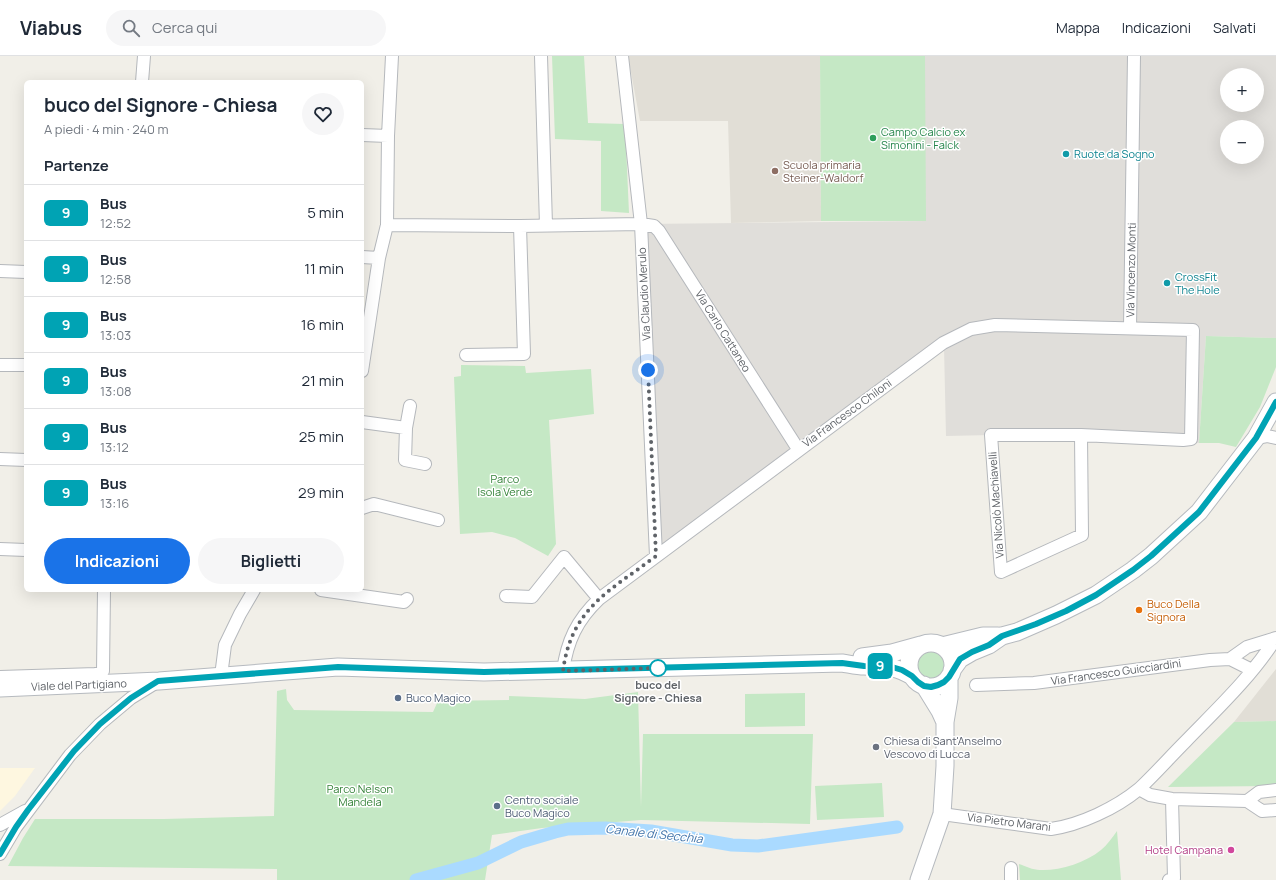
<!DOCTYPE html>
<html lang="it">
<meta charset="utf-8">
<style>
body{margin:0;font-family:Manrope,sans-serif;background:#f6f6f7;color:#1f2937;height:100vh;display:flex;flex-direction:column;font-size:15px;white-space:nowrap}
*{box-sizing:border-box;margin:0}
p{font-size:13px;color:#747a83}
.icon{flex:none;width:22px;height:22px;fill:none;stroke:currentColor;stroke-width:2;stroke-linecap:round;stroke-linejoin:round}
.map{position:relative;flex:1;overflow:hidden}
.details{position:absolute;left:24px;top:24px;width:340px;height:512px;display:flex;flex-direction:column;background:#fff;border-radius:6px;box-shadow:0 4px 16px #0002}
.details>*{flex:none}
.badge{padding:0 8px;border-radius:6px;font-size:14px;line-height:26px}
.controls{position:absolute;left:1220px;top:12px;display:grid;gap:8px}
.controls a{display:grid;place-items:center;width:44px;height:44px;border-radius:50%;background:#fff;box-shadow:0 4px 16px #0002;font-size:20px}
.you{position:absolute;width:20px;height:20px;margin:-10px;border:3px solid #fff;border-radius:50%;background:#1a73e8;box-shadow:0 0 0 6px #1a73e833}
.map>.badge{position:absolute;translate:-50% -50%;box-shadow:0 0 0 2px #fff}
h2{padding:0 20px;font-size:15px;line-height:36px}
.round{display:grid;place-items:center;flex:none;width:42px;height:42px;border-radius:21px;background:#f6f6f7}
.headline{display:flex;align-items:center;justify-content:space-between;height:68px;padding:0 20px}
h1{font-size:19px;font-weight:700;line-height:30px}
.action{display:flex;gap:8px;margin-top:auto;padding:8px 20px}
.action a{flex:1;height:46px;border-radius:24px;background:#1a73e8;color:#fff;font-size:16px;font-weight:700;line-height:46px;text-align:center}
.action a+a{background:#f6f6f7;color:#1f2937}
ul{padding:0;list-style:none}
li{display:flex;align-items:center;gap:12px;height:56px;padding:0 20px;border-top:1px solid #e0e1e3}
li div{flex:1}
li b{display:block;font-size:15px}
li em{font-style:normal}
li .badge{min-width:44px;font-weight:700;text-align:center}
header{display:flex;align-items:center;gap:24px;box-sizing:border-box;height:56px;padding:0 20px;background:#fff;border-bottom:1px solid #e0e1e3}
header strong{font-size:19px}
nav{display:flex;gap:22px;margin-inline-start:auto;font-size:14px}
.search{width:280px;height:36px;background:#f6f6f7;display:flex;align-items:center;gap:10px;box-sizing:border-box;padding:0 14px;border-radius:22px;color:#747a83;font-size:15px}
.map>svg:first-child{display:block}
.commercial{fill:#fef7e0}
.industrial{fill:#e0deda;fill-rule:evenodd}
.education{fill:#e1ded6}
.green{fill:#c5e8c5}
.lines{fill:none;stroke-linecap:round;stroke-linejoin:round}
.canal{stroke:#aadaff;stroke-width:13}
.street-casing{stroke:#b5b8bc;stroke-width:14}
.secondary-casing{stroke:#b6babf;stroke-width:19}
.street{stroke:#fff;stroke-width:12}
.secondary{stroke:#fff;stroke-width:17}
.line-casing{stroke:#fff;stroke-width:9}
.line{stroke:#00a3b4;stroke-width:6}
.walk{stroke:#5f6368;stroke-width:4;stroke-dasharray:0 7.2}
.leisure-dot{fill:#2e9e5b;stroke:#fff;stroke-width:1.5}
.culture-dot{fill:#0f9aa8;stroke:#fff;stroke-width:1.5}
.education-dot{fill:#8d6e63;stroke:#fff;stroke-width:1.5}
.food-dot{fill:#e8710a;stroke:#fff;stroke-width:1.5}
.stop-dot{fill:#fff;stroke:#00a3b4;stroke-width:2}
.service-dot{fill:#5c6f8a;stroke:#fff;stroke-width:1.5}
.worship-dot{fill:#6b7280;stroke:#fff;stroke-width:1.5}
.hotel-dot{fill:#d1479c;stroke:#fff;stroke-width:1.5}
.labels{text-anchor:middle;stroke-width:3;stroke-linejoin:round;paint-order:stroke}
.leisure-label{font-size:11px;fill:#27864d;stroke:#fff;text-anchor:start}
.culture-label{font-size:11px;fill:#0d838f;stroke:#fff;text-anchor:start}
.education-label{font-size:11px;fill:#785e54;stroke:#fff;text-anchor:start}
.street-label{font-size:11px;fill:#5f6368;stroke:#fff}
.park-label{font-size:11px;fill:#348238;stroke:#fff}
.food-label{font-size:11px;fill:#c56008;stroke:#fff;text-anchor:start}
.stop-label{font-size:11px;font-weight:bold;fill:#5f6368;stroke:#fff}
.service-label{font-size:11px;fill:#4e5e75;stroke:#fff;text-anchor:start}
.worship-label{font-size:11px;fill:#5b616d;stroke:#fff;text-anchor:start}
.hotel-label{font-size:11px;fill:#b23c85;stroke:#fff;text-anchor:end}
.water-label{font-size:12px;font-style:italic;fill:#4174aa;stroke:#fff}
</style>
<header>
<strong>Viabus</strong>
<div class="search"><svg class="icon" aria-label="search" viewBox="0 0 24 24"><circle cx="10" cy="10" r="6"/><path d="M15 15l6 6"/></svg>Cerca qui</div>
<nav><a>Mappa</a><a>Indicazioni</a><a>Salvati</a></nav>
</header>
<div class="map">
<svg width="1276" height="824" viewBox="0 0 1276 824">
<rect width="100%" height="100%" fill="#f1efe8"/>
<path class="commercial" d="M0 712H35L15 740 0 755Z"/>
<path class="industrial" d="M925 0H1276V282L1206 280 1199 387H1198L1191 383 991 379 946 380 944 291 656 500 641 168 925 165ZM1227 19H1257V49H1227ZM1227 71H1257V101H1227Z"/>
<path class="education" d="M628 0H820L821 165 731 167 728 65H640Z
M1276 613V665L1234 666Z"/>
<path class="green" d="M552 0H584L588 67 625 68 629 157 601 155V85L555 83Z
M820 0H925L926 165H821Z
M1206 280 1276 282V311L1260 351 1236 391 1219 387H1199Z
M461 309 525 310 526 317 591 313 594 358 549 364 556 488 548 500 515 482 492 476 460 478 454 321 461 320Z
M916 609a15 15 0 1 1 30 0a15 15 0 1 1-30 0Z
M286 633 287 644 294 654 433 656 438 645 509 644V640L585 643 638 636 641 751 643 678H813L810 768 641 764 542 772 492 779 485 824H277V813L8 810 23 782 35 763H164L274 760 277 635Z
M805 637V670L745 671V638Z
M1276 665V730L1168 731 1234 666Z
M882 727 884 761 817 764 815 730Z
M1117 775 1121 824H1020L1019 808C1025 810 1033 814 1040 814 1059 815 1085 807 1101 794 1107 789 1112 782 1117 775Z"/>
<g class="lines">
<path class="canal" d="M416 824 478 807 521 786 555 776 568 773 605 772 651 775 732 789 758 790 897 771"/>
<g class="street-casing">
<path id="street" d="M541 0 546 169
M622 0 641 168 656 500
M142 26 144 0
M362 79 388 80
M387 169 520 170 641 168 654 170 659 175 798 393
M362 201 379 202
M0 215 26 216
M1130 272 1134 0
M466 299 524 298 520 170
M0 309H26
M362 315 379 202 387 169 388 80 392 0
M362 366 406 372 405 404 425 408
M406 372 410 350
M1256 382 1267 380 1276 382
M0 403 26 404
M362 452 374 448 438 464
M0 493 26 494
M321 534 404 546 407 543
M506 540 532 541 564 501 599 543
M1230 603 1247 591 1276 582
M563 615C567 585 577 564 599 543L943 287 971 273 995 269 1193 274 1191 383 1183 384 1081 379 1082 479 1001 516 991 379H1081
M221 620 225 589 240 558 254 534
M0 621 96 618 103 615 104 534
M976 629 1034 627 1210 604 1230 603 1252 614
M1139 733 1150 739 1172 743 1247 745 1262 755 1276 754
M1247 745 1259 736 1276 734
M942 758 1051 773C1080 769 1116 752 1139 733 1155 718 1170 701 1186 685 1218 652 1252 620 1276 582
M0 769 25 755
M0 798 16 771 70 699 100 668 131 642 157 626
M1011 812V824
M1169 824 1174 822 1172 743"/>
</g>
<g class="secondary-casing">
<path id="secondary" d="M909 609a22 22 0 1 1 44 0a22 22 0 1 1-44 0Z
M942 590 983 580H998
M862 601 892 597 921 589
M952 614 960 603 972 596 989 589 1002 580 1017 576 1056 559 1096 539 1133 514 1151 500 1199 456 1256 382 1276 346
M924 629 940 655 945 666
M0 632 159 625 338 611 484 616 842 607C849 608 857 610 864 610 885 611 893 609 912 620
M919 824 942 758 945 710V666L949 642V621"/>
</g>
<use href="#street" class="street"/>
<use href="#secondary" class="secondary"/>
</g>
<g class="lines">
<g class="line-casing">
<path id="line" d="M0 798 16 771 28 754 74 695 100 668 131 642 158 625 338 611 484 616 842 607 864 610 892 611 902 614 912 620 918 626 924 630 931 631 938 629 944 626 949 621 960 603 972 596 989 589 1002 580 1036 568 1066 555 1096 539 1133 514 1151 500 1199 456 1256 382 1276 346"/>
</g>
<use href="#line" class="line"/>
<path class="walk" d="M648 314 656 500C610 535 571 552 563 615L658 612"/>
</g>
<circle class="leisure-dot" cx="873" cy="82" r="4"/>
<g class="culture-dot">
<circle cx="1066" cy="98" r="4"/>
<circle cx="1167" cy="227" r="4"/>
</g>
<circle class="education-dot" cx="775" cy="115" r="4"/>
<circle class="food-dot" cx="1139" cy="554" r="4"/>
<circle class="stop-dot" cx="658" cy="612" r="8"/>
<g class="service-dot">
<circle cx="398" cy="642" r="4"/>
<circle cx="497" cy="750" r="4"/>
</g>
<circle class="worship-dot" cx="876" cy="691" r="4"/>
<circle class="hotel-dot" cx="1231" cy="794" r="4"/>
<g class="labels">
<g class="leisure-label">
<text x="881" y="80">Campo Calcio ex<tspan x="881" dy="13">Simonini - Falck</tspan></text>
</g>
<g class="culture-label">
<text x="1074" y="102">Ruote da Sogno</text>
<text x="1175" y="225">CrossFit<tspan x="1175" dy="13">The Hole</tspan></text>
</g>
<g class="education-label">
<text x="783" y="113">Scuola primaria<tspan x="783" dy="13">Steiner-Waldorf</tspan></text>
</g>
<g class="street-label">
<text transform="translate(1131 214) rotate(-89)" y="4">Via Vincenzo Monti</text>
<text transform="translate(644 238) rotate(-93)" y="4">Via Claudio Merulo</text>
<text transform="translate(723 275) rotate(58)" y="4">Via Carlo Cattaneo</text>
<text transform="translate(847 357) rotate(-36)" y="4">Via Francesco Chiloni</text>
<text transform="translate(996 449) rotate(-94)" y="4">Via Nicolò Machiavelli</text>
<text transform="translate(1116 616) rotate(-8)" y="4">Via Francesco Guicciardini</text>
<text transform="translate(79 629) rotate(-2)" y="4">Viale del Partigiano</text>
<text transform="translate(1009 766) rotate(7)" y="4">Via Pietro Marani</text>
</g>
<g class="park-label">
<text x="505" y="427">Parco<tspan x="505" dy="13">Isola Verde</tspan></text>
<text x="360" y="737">Parco Nelson<tspan x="360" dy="13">Mandela</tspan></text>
</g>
<g class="food-label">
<text x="1147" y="552">Buco Della<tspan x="1147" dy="13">Signora</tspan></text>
</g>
<g class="stop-label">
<text x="658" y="633">buco del<tspan x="658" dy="13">Signore - Chiesa</tspan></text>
</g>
<g class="service-label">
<text x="406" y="646">Buco Magico</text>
<text x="505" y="748">Centro sociale<tspan x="505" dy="13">Buco Magico</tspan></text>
</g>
<g class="worship-label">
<text x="884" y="689">Chiesa di Sant'Anselmo<tspan x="884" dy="13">Vescovo di Lucca</tspan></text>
</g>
<g class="hotel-label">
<text x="1223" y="798">Hotel Campana</text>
</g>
<g class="water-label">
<text transform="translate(654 778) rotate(6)" y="4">Canale di Secchia</text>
</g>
</g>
</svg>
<div class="controls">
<a>+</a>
<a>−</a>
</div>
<div class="you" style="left:648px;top:314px"></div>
<b class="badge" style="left:880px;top:610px;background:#00a3b4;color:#fff">9</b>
<section class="details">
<div class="headline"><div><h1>buco del Signore - Chiesa</h1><p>A piedi · 4 min · 240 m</p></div><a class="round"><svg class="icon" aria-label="heart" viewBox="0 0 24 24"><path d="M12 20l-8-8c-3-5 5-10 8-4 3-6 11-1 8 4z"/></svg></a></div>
<h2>Partenze</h2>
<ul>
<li><span class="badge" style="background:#00a3b4;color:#fff">9</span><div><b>Bus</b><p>12:52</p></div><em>5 min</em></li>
<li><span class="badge" style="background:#00a3b4;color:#fff">9</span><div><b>Bus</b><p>12:58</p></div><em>11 min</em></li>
<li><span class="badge" style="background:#00a3b4;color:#fff">9</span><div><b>Bus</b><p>13:03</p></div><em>16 min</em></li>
<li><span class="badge" style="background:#00a3b4;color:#fff">9</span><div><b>Bus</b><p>13:08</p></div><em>21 min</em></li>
<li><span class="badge" style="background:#00a3b4;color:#fff">9</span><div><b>Bus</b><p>13:12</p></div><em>25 min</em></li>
<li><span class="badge" style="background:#00a3b4;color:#fff">9</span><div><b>Bus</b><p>13:16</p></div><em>29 min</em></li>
</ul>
<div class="action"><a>Indicazioni</a><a>Biglietti</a></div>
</section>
</div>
